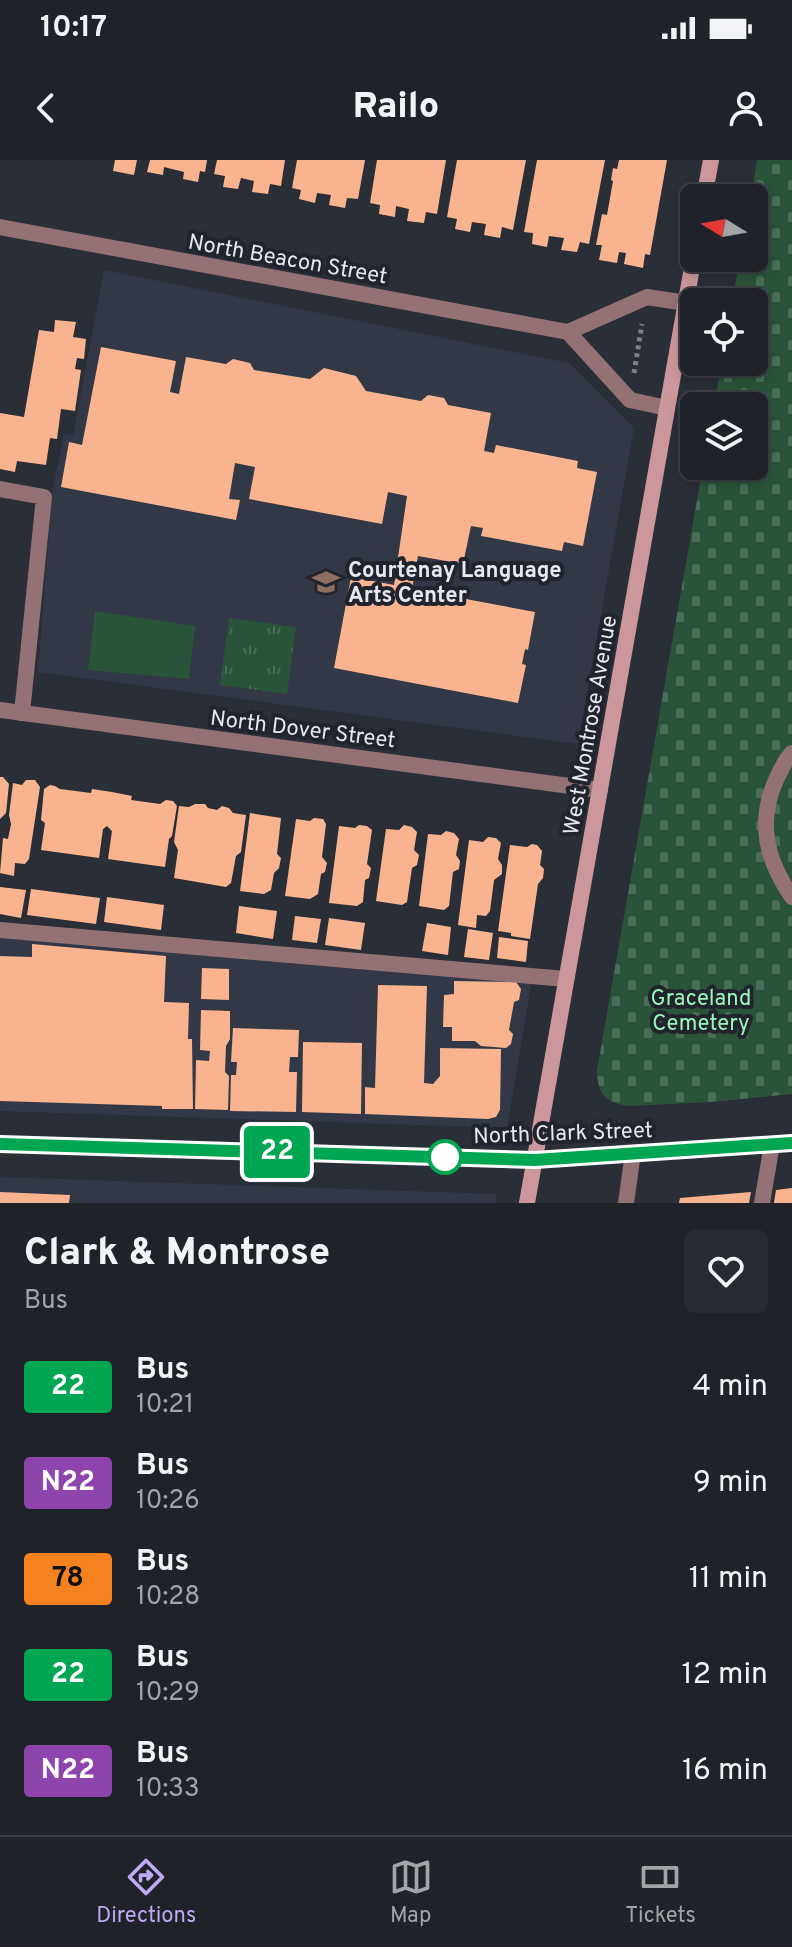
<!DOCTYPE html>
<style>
body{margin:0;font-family:Overpass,sans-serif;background:#282a31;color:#f1f3f6;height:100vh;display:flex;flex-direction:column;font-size:30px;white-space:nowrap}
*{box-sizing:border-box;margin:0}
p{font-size:26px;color:#a2a4a8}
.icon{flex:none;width:44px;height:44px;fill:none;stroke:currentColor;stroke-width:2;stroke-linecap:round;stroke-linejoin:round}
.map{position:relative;height:1043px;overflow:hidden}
.sheet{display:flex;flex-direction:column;background:#202229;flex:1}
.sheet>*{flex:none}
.badge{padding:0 16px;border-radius:6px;font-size:28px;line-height:52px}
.needle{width:52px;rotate:281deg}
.fabs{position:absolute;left:680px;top:24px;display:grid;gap:16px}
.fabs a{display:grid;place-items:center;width:88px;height:88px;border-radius:12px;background:#202229;box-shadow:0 4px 12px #0003,0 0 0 2px #3d3f46;font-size:40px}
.map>.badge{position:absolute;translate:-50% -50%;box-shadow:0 0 0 4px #fff}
.round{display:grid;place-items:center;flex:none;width:84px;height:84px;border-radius:12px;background:#282a31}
.summary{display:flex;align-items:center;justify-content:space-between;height:136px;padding:0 24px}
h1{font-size:38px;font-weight:800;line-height:60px}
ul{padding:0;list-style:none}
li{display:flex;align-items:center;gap:24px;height:96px;padding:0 24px}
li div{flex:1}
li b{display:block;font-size:30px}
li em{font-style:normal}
li .badge{min-width:88px;font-weight:700;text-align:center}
.status{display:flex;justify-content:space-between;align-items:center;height:56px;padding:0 40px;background:#202229;direction:ltr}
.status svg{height:22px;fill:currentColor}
header{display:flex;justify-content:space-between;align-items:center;height:104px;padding:0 24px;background:#202229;font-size:36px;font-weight:800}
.menu{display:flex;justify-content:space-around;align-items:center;height:112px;border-top:2px solid #3d3f46;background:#202229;font-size:22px;color:#a2a4a8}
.menu a{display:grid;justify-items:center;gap:4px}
.menu .current{color:#bfa9f4}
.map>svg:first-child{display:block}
.built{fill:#323846}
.green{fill:#2a543a}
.cemetery{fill:url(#cemetery-stones)}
.park{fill:url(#park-tufts)}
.building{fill:#f9b48f}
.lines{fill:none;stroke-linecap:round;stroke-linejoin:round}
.path{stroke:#7b7f87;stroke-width:5;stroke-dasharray:4 4;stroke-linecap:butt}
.service{stroke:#937174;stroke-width:16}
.minor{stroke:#937174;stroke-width:16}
.secondary{stroke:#cc979b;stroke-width:16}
.line-casing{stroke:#fff;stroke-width:18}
.line{stroke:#00a651;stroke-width:12}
.stop-dot{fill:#fff;stroke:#00a651;stroke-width:4}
.labels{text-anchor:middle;stroke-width:8;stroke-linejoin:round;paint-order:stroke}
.street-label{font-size:22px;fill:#e5e8ee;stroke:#21242d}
.poi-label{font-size:22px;font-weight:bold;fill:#e5e8ee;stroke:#21242d;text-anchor:start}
.park-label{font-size:22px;fill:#98f7ba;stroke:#21242d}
</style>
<div class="status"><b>10:17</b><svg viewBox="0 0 49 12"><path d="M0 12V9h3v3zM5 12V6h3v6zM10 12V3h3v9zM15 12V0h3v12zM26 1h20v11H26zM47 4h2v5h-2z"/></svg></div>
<header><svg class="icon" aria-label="back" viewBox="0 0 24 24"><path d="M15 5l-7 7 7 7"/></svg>Railo<svg class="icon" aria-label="person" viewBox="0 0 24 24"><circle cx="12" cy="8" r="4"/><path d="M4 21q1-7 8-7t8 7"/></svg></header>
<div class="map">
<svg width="792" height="1043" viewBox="0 0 792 1043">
<defs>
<pattern id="cemetery-stones" width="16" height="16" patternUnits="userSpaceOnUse" patternTransform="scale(2)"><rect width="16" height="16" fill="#2a543a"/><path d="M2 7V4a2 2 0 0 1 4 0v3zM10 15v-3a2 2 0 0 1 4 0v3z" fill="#496d57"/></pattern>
<pattern id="park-tufts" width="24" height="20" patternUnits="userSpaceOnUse" patternTransform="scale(2)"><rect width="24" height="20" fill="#2a543a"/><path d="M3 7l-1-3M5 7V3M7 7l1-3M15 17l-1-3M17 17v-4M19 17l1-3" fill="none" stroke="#496d57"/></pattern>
</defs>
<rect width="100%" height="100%" fill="#2a2e37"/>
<path class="built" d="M104 110 569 203 634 268 578 584 38 512 52 333 64 274 73 275Z
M0 775 532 819 507 968 0 951Z
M0 1017 497 1034 495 1043H0Z"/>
<path class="green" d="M95 451 195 466 189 519 88 510Z"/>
<path class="cemetery" d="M757 0H792V934L711 942 628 946C605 942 597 933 597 910L703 306H754V246H714L722 202H754V142H732L740 98H754V38H751Z"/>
<path class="park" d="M229 458 296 467 287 534 220 525Z"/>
<path class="building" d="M115 0H137L134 15 113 11Z
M150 0H207L205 12 200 11 198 22 183 19 184 12 164 7 163 15 147 12Z
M217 0H285L281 26 270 24 268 34 252 32 254 21 241 18 238 29 223 27 225 16 214 14Z
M297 0H365L358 39 347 38 345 48 329 45 331 35 317 33 315 43 299 39 301 30 292 28Z
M377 0H446L437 54 426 52 424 63 407 61 409 49 396 46 395 57 379 54 380 45 370 43Z
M457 0H526L513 70 502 67 500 78 484 75 486 64 472 62 470 72 455 69 457 59 447 57Z
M537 0H605L589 84 580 82 577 92 561 90 564 78 549 76 547 87 532 84 533 73 524 72Z
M619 0H667L650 95 645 94 643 108 624 104 626 93 619 92 617 103 599 100 602 85H596L602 54 607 55 613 21 611 20 613 8 617 9Z
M55 160 76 162 73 177 86 179 84 199 77 198 75 209 81 210 75 251 61 249 57 279 50 278 46 305 17 301 15 312 0 309V253L24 257 39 170 54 172Z
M101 187 176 201 170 232 179 234 186 197 226 204 233 199 250 203 254 210 310 219 324 208 356 216 366 231 421 241 428 235 444 238 448 245 491 253 484 291 494 293 496 285 578 301 577 308 597 312 583 386 564 382 562 391 481 376 483 368 471 366 463 404 418 396 412 429 535 452 528 490 525 489 522 504 526 505 518 543 334 508 351 417 394 425 407 336 388 332 382 364 249 339 255 307 235 303 229 339 240 340 236 360 61 327 69 282 82 285Z
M0 617H3L9 624 6 653 0 659Z
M26 620H35L40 627 29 699 25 704 15 703 14 716 0 713 3 678 8 679 11 664 9 655 13 623 22 625Z
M50 625 55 626 60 629 91 633 92 629 112 632 132 636 131 640 160 644 166 640 173 641 177 646 172 676 169 679 165 707 108 699 112 671 107 666 103 669 99 698 41 690 45 663 41 660 44 629Z
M195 644H205L208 648 217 650 222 646 229 648 233 653 246 655 241 692 236 696 231 723 226 727 174 718 178 690 174 682 179 646 189 647Z
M250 653 281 658 277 694 281 698 279 708 274 713 271 730 264 734 240 731Z
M314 658 323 659 326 664 322 697 327 703 325 712 321 714 318 734 310 739 285 736 296 659 310 661Z
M359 665 367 666 372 670 367 704 371 708 369 718 365 720 363 742 357 746 329 743 339 666 355 668Z
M404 665 412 667 417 672 414 690 419 695 417 705 412 708 407 742 402 745 376 741 386 669 399 670Z
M446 671 454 673 459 679 456 695 460 701 459 709 453 712 449 746 444 750 419 746 428 674 441 675Z
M488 677 496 678 501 683 498 699 502 705V714L494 720 490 751 486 756 477 755 476 768 458 765 469 680 483 682Z
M532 684 537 685 542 691 540 705 544 709 543 718 538 724 530 779 511 776V773L498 771 510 685 527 687Z
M0 727 26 730 21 758 0 754Z
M31 729 100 738 96 764 27 755Z
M107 737 164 745 161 770 104 762Z
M239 746 277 751 273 779 236 773Z
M295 756 321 759 317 783 292 780Z
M329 758 365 763 361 790 325 785Z
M427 763 451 767 448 795 422 791Z
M468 769 493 773 489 800 464 797Z
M499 777 528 781 526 802 497 798Z
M32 784 166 796 164 842 189 843 188 879H192L193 949H162V946L0 941V796L32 797Z
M202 808 229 809V840L201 839Z
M454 821 516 822 521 829 519 840 514 842 509 870 513 874 511 884 506 888 481 886 475 881H452V867H443L444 835 454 834Z
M378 825 427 826 424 923 433 924 440 916V888L501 889 500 950 496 957 488 959 365 954V927L375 928Z
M201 850 230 851V879L226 886 225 912 229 916 228 950 195 949 196 900 209 901 210 891 200 890Z
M233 868 299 870 298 897H290L289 912H297L296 952 230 951 231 915H236L237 902H231Z
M303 882 362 883 361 954 302 952Z
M792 1028V1043H774L776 1030Z
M0 1032 70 1035 69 1043H0Z
M751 1032 749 1043H679L680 1038Z"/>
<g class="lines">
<path class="path" d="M634 213 642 164"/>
<path class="service" d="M0 329 44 337 22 553
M792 593C784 601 781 610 776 620 757 662 766 700 792 737
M0 770 566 819
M626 1043 633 993
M762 1043 772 984"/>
<path class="minor" d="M0 67 568 172 647 137 686 143
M568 172 630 240 667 248
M0 550 600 630"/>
<path class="secondary" d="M704 38 711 0
M0 984 535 1000 792 983
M527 1043 694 96"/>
</g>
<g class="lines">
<g class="line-casing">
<path id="line" d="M0 984 535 1000 792 983"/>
</g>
<use href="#line" class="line"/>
</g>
<defs>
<g id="school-bare" transform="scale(2.16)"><path d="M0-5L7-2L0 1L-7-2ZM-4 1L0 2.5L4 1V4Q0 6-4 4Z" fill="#8d6e63" stroke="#21242d" stroke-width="2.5" paint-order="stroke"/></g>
</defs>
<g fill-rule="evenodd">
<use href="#school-bare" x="326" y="422"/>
</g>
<circle class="stop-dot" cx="445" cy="997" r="16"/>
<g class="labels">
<g class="street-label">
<text transform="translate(288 98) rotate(10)" y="8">North Beacon Street</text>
<text transform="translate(589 565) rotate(-80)" y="8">West Montrose Avenue</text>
<text transform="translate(303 568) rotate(7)" y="8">North Dover Street</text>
<text transform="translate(563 972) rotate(-2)" y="8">North Clark Street</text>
</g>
<g class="poi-label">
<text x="348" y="417">Courtenay Language<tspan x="348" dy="25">Arts Center</tspan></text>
</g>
<g class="park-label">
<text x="701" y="845">Graceland<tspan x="701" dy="25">Cemetery</tspan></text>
</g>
</g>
</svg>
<div class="fabs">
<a><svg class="needle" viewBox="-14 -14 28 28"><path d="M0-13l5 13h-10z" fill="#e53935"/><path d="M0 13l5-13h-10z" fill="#a2a4a8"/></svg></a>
<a><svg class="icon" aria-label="locate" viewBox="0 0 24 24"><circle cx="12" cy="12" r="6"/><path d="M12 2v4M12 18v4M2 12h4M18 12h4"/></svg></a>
<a><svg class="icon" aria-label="layers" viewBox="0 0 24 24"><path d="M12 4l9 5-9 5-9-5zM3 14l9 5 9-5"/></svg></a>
</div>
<b class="badge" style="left:277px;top:992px;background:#00a651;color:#fff">22</b>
</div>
<section class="sheet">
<div class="summary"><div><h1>Clark &amp; Montrose</h1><p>Bus</p></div><a class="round"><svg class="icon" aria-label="heart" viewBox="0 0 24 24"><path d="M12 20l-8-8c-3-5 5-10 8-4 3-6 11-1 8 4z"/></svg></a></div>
<ul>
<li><span class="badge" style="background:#00a651;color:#fff">22</span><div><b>Bus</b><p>10:21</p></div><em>4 min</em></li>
<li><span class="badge" style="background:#8e44ad;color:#fff">N22</span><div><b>Bus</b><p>10:26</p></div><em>9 min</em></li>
<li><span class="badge" style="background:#f58220;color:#111">78</span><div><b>Bus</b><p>10:28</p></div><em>11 min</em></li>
<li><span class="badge" style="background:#00a651;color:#fff">22</span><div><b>Bus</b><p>10:29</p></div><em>12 min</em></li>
<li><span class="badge" style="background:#8e44ad;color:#fff">N22</span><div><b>Bus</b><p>10:33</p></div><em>16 min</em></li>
</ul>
</section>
<nav class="menu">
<a class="current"><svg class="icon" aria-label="directions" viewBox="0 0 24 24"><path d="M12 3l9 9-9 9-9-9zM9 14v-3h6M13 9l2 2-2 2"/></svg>Directions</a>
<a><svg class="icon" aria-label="map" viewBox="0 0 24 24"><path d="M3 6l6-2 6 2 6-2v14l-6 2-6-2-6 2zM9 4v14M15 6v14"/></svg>Map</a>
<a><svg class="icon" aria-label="tickets" viewBox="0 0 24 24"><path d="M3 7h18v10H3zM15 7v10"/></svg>Tickets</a>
</nav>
